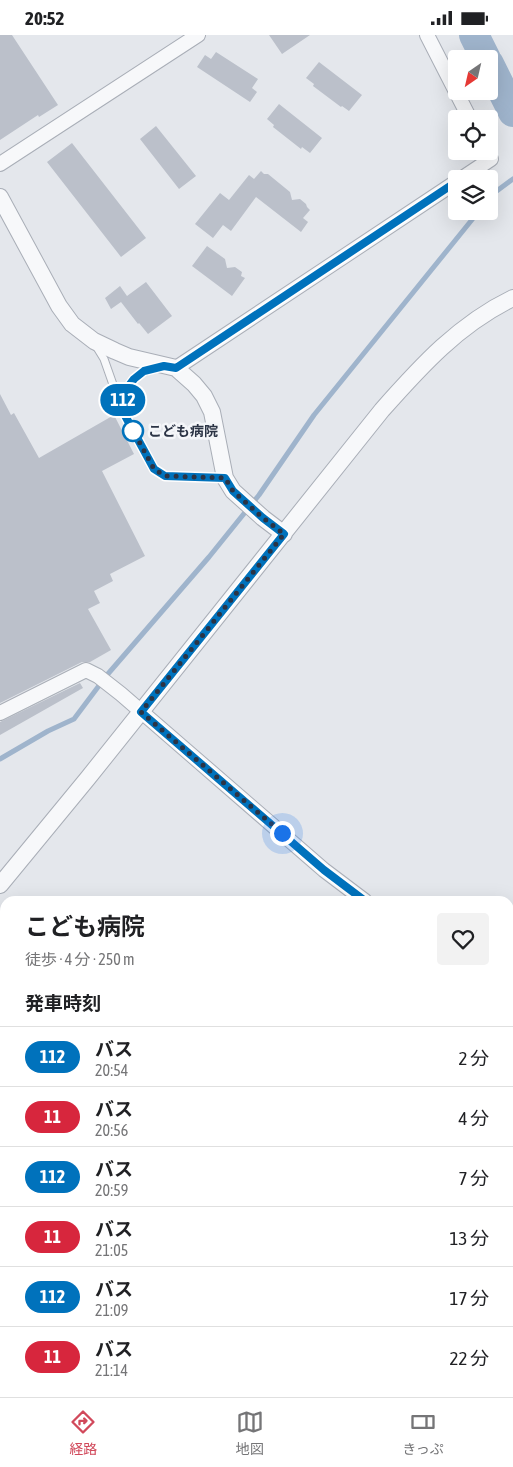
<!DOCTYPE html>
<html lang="ja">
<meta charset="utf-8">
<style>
body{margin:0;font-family:"Asap Condensed","Noto Sans JP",sans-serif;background:#f2f2f2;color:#202124;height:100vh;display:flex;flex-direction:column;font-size:19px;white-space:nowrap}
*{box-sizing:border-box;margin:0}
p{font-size:16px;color:#757577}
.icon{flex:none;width:28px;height:28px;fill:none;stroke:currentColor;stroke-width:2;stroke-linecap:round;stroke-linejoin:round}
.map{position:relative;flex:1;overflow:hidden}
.sheet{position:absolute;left:0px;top:861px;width:514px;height:501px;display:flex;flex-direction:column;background:#fff;border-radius:15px 15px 0 0;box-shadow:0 5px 20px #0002}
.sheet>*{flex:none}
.badge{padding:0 10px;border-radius:16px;font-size:18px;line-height:32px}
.needle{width:32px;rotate:214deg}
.controls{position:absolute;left:448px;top:15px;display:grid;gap:10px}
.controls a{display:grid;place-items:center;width:50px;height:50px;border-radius:5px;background:#fff;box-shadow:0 5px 20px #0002;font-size:25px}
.you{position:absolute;width:25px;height:25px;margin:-12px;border:4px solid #fff;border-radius:50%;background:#1a73e8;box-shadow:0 0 0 8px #1a73e833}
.map>.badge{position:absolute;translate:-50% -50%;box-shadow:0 0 0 2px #fff}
h2{padding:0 25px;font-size:19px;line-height:45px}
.round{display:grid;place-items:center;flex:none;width:52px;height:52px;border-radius:5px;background:#f2f2f2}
.headline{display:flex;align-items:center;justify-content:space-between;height:85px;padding:0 25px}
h1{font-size:24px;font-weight:700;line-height:38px}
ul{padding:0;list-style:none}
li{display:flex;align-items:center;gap:15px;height:60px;padding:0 25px;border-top:1px solid #e0e0e0}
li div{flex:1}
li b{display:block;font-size:19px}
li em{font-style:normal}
li .badge{min-width:55px;font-weight:700;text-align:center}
.status{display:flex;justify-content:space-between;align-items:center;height:35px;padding:0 25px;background:#fff;direction:ltr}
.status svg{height:14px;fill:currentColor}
.menu{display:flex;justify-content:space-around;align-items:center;height:70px;border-top:1px solid #e0e0e0;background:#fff;font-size:14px;color:#757577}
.menu a{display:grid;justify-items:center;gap:2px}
.menu .current{color:#d1495b}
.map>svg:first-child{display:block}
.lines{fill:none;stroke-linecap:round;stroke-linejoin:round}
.stream{stroke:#9fb4cc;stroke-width:5}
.river{stroke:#9fb4cc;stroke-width:30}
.building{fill:#bbc0ca}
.service-casing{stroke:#a9aeb7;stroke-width:9}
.minor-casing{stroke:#a9aeb7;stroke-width:16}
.tertiary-casing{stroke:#a9aeb7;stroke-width:18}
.service{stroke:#f7f8fa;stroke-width:7}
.minor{stroke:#f7f8fa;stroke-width:14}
.tertiary{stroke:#f7f8fa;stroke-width:16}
.line-casing{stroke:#fff;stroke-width:11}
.line{stroke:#0072bc;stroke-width:8}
.walk{stroke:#2b3445;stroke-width:5;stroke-dasharray:0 9}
.stop-dot{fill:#fff;stroke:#0072bc;stroke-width:2.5}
.labels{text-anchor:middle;stroke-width:5;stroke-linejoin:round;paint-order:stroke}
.stop-label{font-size:14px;font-weight:bold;fill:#2b3445;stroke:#f4f6f9;text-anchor:start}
</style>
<div class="status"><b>20:52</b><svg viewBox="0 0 49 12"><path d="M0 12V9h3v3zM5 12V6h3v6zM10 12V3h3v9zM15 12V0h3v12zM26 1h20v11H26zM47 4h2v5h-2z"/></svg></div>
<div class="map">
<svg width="513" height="1362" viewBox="0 0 513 1362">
<rect width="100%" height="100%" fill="#e4e7ec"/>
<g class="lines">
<path class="stream" d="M489 165 494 158 513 144
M0 724 48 696 74 684 107 640 209 522 259 460 314 380 479 176"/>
<path class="river" d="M474 0 486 24
M489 29 513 77"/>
</g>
<path class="building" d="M0 0H12L58 70 39 82 38 80 0 105Z
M269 0H310L282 19Z
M216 17 258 44 252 53 257 57 250 67 197 32 205 20 211 24Z
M319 27 362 60 349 76 342 71 341 72 313 51 314 49 306 43Z
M279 69 322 103 310 118 302 112 301 114 273 92 274 90 267 84Z
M156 91 196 141 179 154 140 104Z
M72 108 146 203 121 222 47 127Z
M261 136 264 139H268L290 157 292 165 300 164 306 169 307 172 310 175 303 183 308 187 301 197 256 162 231 196 223 190 213 203 195 189 220 158 229 165 249 140 254 144Z
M207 211 225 224 227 233 235 232 242 237 241 241 245 243 232 261 192 231Z
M146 247 172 281 148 299 139 288 138 289 121 267 111 274 105 263 120 251 127 261Z
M0 359 11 380 14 378 39 423 114 380 134 419 102 436 145 521 110 539 113 546 94 556 100 568 88 574 111 615 90 627H82L0 668Z
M80 648 83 653 0 700V687Z"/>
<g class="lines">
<g class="service-casing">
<path id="service" d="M96 311 104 324 122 375 154 434 165 441 225 443
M122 375C122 370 122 363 124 358 128 345 143 336 155 333"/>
</g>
<g class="minor-casing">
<path id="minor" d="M427 0 470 84
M0 129 198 0
M461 144 491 124 487 116
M176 333 456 147
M0 678 86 635 98 641 121 659 324 835 365 866
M509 976 513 979"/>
</g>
<g class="tertiary-casing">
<path id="tertiary" d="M0 162 59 271 72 289 94 306 115 316 129 322 176 333 194 349 204 361 212 377 225 443 233 456 263 483 284 499
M0 850 88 743 382 375C421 331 459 289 513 263"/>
</g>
<use href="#service" class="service"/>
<use href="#minor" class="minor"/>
<use href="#tertiary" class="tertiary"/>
</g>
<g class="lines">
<g class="line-casing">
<path id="line" d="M365 866 324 835 141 677 284 499 263 483 233 456 225 443 165 441 154 434 122 375 124 357 134 344 144 336 164 331 176 333 456 147"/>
</g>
<use href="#line" class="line"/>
<path class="walk" d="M133 396 130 390 154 434 165 441 225 443 233 456 263 483 284 499 141 677 282 798"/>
</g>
<circle class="stop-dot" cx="133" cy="396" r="10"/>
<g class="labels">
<g class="stop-label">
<text x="148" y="401">こども病院</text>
</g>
</g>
</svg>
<div class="controls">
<a><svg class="needle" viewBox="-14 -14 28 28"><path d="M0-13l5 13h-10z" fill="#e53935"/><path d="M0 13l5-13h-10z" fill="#757577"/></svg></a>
<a><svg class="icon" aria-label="locate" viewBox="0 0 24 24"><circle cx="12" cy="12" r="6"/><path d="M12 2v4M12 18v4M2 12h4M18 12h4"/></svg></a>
<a><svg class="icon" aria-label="layers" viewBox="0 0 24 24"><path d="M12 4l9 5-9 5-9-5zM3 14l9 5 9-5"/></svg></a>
</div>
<div class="you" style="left:282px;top:798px"></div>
<b class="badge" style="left:123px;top:365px;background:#0072bc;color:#fff">112</b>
<section class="sheet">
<div class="headline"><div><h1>こども病院</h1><p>徒歩 · 4 分 · 250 m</p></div><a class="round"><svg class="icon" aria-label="heart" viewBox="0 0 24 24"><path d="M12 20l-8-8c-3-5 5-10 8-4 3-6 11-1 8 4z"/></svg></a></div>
<h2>発車時刻</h2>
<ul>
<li><span class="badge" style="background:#0072bc;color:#fff">112</span><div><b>バス</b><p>20:54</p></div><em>2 分</em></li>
<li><span class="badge" style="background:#d7263d;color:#fff">11</span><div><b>バス</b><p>20:56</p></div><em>4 分</em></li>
<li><span class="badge" style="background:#0072bc;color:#fff">112</span><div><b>バス</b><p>20:59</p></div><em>7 分</em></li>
<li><span class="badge" style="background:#d7263d;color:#fff">11</span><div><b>バス</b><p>21:05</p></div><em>13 分</em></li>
<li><span class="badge" style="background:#0072bc;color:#fff">112</span><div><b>バス</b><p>21:09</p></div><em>17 分</em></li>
<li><span class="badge" style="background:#d7263d;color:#fff">11</span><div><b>バス</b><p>21:14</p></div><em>22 分</em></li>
</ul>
</section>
</div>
<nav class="menu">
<a class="current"><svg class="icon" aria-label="directions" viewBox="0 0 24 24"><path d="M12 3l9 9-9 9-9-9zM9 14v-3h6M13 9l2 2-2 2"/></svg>経路</a>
<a><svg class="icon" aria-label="map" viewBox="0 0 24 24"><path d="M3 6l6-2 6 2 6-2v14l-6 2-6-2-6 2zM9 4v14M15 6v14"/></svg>地図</a>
<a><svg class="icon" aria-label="tickets" viewBox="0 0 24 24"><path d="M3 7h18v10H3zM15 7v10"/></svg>きっぷ</a>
</nav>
